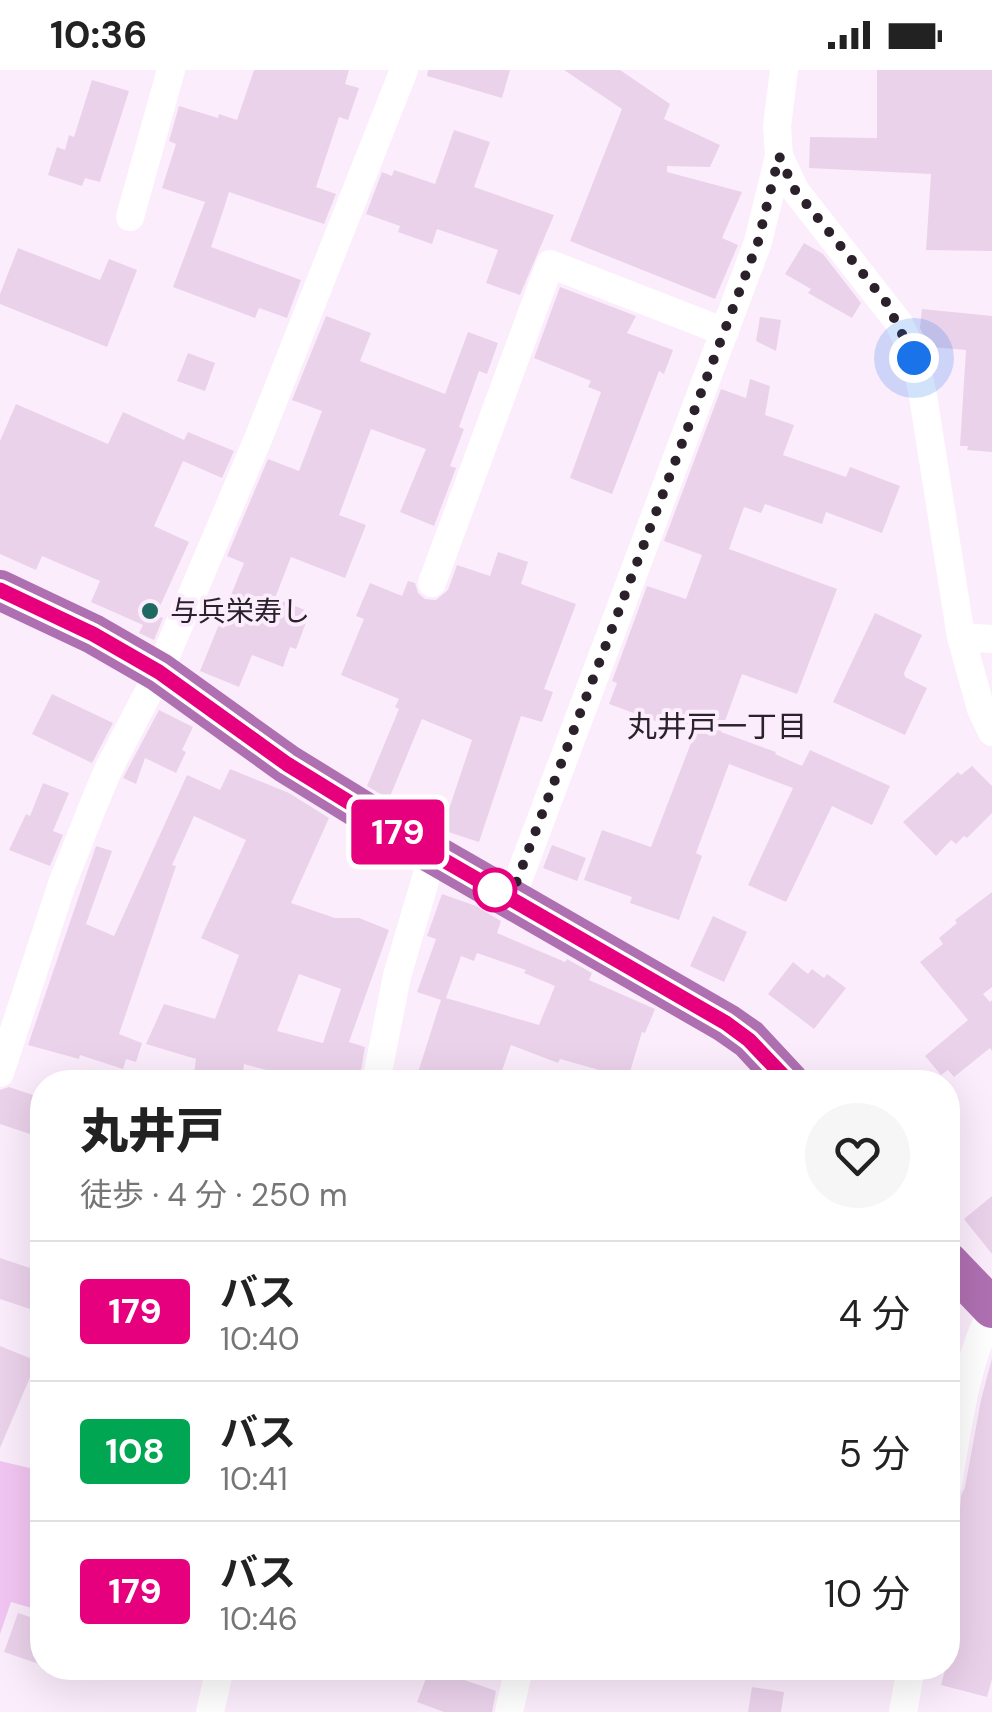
<!DOCTYPE html>
<html lang="ja">
<meta charset="utf-8">
<style>
body{margin:0;font-family:"DM Sans","Noto Sans JP",sans-serif;background:#f6f6f6;color:#222;height:100vh;display:flex;flex-direction:column;font-size:38px;white-space:nowrap}
*{box-sizing:border-box;margin:0}
p{font-size:32px;color:#767676}
.icon{flex:none;width:55px;height:55px;fill:none;stroke:currentColor;stroke-width:2;stroke-linecap:round;stroke-linejoin:round}
.map{position:relative;flex:1;overflow:hidden}
.panel{position:absolute;left:30px;top:1000px;width:930px;height:610px;display:flex;flex-direction:column;background:#fff;border-radius:40px;box-shadow:0 10px 40px #0002}
.panel>*{flex:none}
.badge{padding:0 20px;border-radius:8px;font-size:35px;line-height:65px}
.you{position:absolute;width:50px;height:50px;margin:-25px;border:8px solid #fff;border-radius:50%;background:#1a73e8;box-shadow:0 0 0 15px #1a73e833}
.map>.badge{position:absolute;translate:-50% -50%;box-shadow:0 0 0 5px #fff}
.round{display:grid;place-items:center;flex:none;width:105px;height:105px;border-radius:52px;background:#f6f6f6}
.head{display:flex;align-items:center;justify-content:space-between;height:170px;padding:0 50px}
h1{font-size:48px;font-weight:800;line-height:75px}
ul{padding:0;list-style:none}
li{display:flex;align-items:center;gap:30px;height:140px;padding:0 50px;border-top:2px solid #e0e0e0}
li div{flex:1}
li b{display:block;font-size:38px}
li em{font-style:normal}
li .badge{min-width:110px;font-weight:700;text-align:center}
.status{display:flex;justify-content:space-between;align-items:center;height:70px;padding:0 50px;background:#fff;direction:ltr}
.status svg{height:28px;fill:currentColor}
.map>svg:first-child{display:block}
.green{fill:#f2c6f3}
.building{fill:#ead2eb;fill-rule:evenodd}
.lines{fill:none;stroke-linecap:round;stroke-linejoin:round}
.minor{stroke:#fff;stroke-width:28}
.highway{stroke:#af70b2;stroke-width:40}
.line-casing{stroke:#fff;stroke-width:22}
.line{stroke:#e6007e;stroke-width:15}
.walk{stroke:#2a212a;stroke-width:10;stroke-dasharray:0 18}
.poi-dot{fill:#1f6963;stroke:#fcedfc;stroke-width:4}
.stop-dot{fill:#fff;stroke:#e6007e;stroke-width:5}
.labels{text-anchor:middle;stroke-width:8;stroke-linejoin:round;paint-order:stroke}
.poi-label{font-size:28px;fill:#2a212a;stroke:#fcedfc;text-anchor:start}
.neighbourhood-label{font-size:30px;fill:#2a212a;stroke:#fcedfc}
</style>
<div class="status"><b>10:36</b><svg viewBox="0 0 49 12"><path d="M0 12V9h3v3zM5 12V6h3v6zM10 12V3h3v9zM15 12V0h3v12zM26 1h20v11H26zM47 4h2v5h-2z"/></svg></div>
<div class="map">
<svg width="992" height="1642" viewBox="0 0 992 1642">
<rect width="100%" height="100%" fill="#fcedfc"/>
<path class="green" d="M0 1391 42 1401V1541L11 1532 0 1564Z"/>
<path class="building" d="M254 0H349L345 14 359 18 348 50 339 47 316 117 336 124 324 154 229 122 224 138 211 177 301 210 287 248 259 238 255 248 173 217 205 132 162 118 176 74 169 71 179 36 218 48 219 44 237 50Z
M428 0H510L502 28 427 6Z
M564 0H620L670 34 664 49 720 75 710 97 667 96V102L742 122 722 168 738 175 715 229 570 171 622 39Z
M877 0H992V181L926 180 931 104 809 98 810 67 877 68Z
M92 10 129 21 100 112 85 108 82 116 48 105 57 77 65 80 69 65 74 67Z
M454 60 490 72 474 117 554 145 520 225 486 213 498 180 437 159 432 174 398 162 400 156 366 144 382 102 392 106 394 100 435 114Z
M804 173 823 184 861 233 852 248 808 223 811 219 785 204Z
M18 178 100 210 109 189 137 200 107 277 0 234V224Z
M560 217 636 246 627 263 673 280 664 304 659 301 612 424 570 408 601 322 588 317 591 311 534 288Z
M922 239 992 246V382L967 380 968 376H960L966 280 930 277 931 271H926L920 258Z
M326 246 371 263 360 291 445 324 468 262 498 273 487 304 479 301 459 357 464 359 450 396 456 398 434 456 400 442 426 379 371 359 339 445 366 455 345 508 291 487 275 528 310 542 296 579 290 577 283 597 252 585 239 617 200 601 244 493 227 486 268 389 299 401 322 341 292 330Z
M760 247 781 250 776 281 756 271Z
M188 283 215 293 205 321 177 311Z
M750 309 770 316 765 345 794 355 783 385 846 407 850 397 900 416 882 463 826 442 822 454 765 434 761 443 744 437 729 479 837 519 797 624 742 604 721 662 776 682 775 684 802 696 810 680 890 716 872 755 832 736 786 832 748 815 793 718 729 694 696 783 702 786 679 850 630 833 632 827 584 810 602 760 651 777 694 665 609 634 617 613 612 611 647 516 686 529 702 485 664 471 721 319 746 328Z
M16 334 108 374 123 342 184 370 188 362 234 381 222 408 183 391 154 456 189 472 156 545 163 548 154 570 139 563 143 555 91 532 100 511 42 486 36 500 0 484V371Z
M498 482 528 492 521 514 576 534 544 619 553 622 542 652 521 646 479 772 442 760 472 670 422 649 389 729 367 716 399 639 395 637 399 629 341 605 364 549 356 546 370 513 402 526 408 511 415 513 418 523 425 529 436 530 448 520 457 495 490 506Z
M875 543 922 565 904 603 905 607 927 618 905 665 833 632Z
M52 624 113 653 92 693 32 664Z
M159 640 193 657 182 680 186 682 176 703 145 688 136 714 123 708Z
M972 696 992 716V743L967 768 964 766 956 774 951 770 936 786 903 752 958 702 961 705Z
M230 699 289 723 329 748 291 833 335 848H359L389 860 349 972 365 977 359 1012H312L244 994 242 1012H193L196 989 146 974 164 934 215 949 239 885 201 868 246 770 194 746 172 795 176 796 119 964 142 973 136 992 126 989 123 999 80 985 79 989 28 975 96 776 112 781 86 854 114 866 187 705 220 720ZM299 904 341 919 323 973 277 961Z
M43 713 69 723 53 761 63 765 50 796 9 780 26 744 30 746Z
M552 775 586 788 577 811 543 798Z
M992 822V917L983 924 990 932 992 930V981L990 978 954 1007 948 1000 941 1005 925 986 968 950 920 892 943 874 939 868 957 853 955 850Z
M442 824 476 836 501 851 497 863 565 892 567 889 592 903 589 910 655 939 645 963 642 962 628 1008 560 989 558 993 511 975 498 1012H415L441 930 417 922 436 869 427 866ZM477 883 526 900 524 903 555 916 539 955 446 928 461 886 474 891Z
M713 846 747 862 724 912 690 896Z
M793 892 808 904 812 899 824 908 827 904 846 918 814 959 768 924Z
M9 1017 42 1028V1068L0 1054V1020Z
M992 1126V1184L964 1149Z
M0 1188 42 1202V1243L0 1229Z
M0 1276 37 1291 0 1378Z
M992 1288V1609L987 1627 941 1615 954 1568 948 1566V1502L955 1504 961 1426 965 1417 981 1330Z
M18 1543 42 1551V1595L4 1582Z
M430 1598 496 1621 492 1642H444L417 1632Z
M752 1617 784 1622 781 1642H748Z"/>
<g class="lines">
<path class="minor" d="M779 86 795 120 899 253 915 288 923 326 961 567 981 639 992 662
M130 147 171 0
M432 513 550 194 725 262
M961 567 992 569
M511 829 758 172 779 86 777 56 784 0
M0 1003 62 814 93 736 108 700 159 602 258 369 404 0
M376 1012 397 906 433 784
M948 1414C957 1360 966 1290 992 1242
M210 1642 220 1598
M509 1642 519 1598
M903 1642 911 1598"/>
<path class="highway" d="M0 520 93 564 159 602 287 694 433 784 726 953 749 969 789 1012
M948 1192 992 1238"/>
</g>
<g class="lines">
<g class="line-casing">
<path id="line" d="M0 520 93 564 159 602 287 694 433 784 726 953 749 970 789 1012"/>
</g>
<use href="#line" class="line"/>
<path class="walk" d="M495 820 510 829 758 172 779 86 795 120 886 232 914 288"/>
</g>
<circle class="poi-dot" cx="150" cy="541" r="10"/>
<circle class="stop-dot" cx="495" cy="820" r="20"/>
<g class="labels">
<g class="poi-label">
<text x="170" y="551">与兵栄寿し</text>
</g>
<g class="neighbourhood-label">
<text x="717" y="667">丸井戸一丁目</text>
</g>
</g>
</svg>
<div class="you" style="left:914px;top:288px"></div>
<b class="badge" style="left:398px;top:762px;background:#e6007e;color:#fff">179</b>
<section class="panel">
<div class="head"><div><h1>丸井戸</h1><p>徒歩 · 4 分 · 250 m</p></div><a class="round"><svg class="icon" aria-label="heart" viewBox="0 0 24 24"><path d="M12 20l-8-8c-3-5 5-10 8-4 3-6 11-1 8 4z"/></svg></a></div>
<ul>
<li><span class="badge" style="background:#e6007e;color:#fff">179</span><div><b>バス</b><p>10:40</p></div><em>4 分</em></li>
<li><span class="badge" style="background:#00a651;color:#fff">108</span><div><b>バス</b><p>10:41</p></div><em>5 分</em></li>
<li><span class="badge" style="background:#e6007e;color:#fff">179</span><div><b>バス</b><p>10:46</p></div><em>10 分</em></li>
</ul>
</section>
</div>
